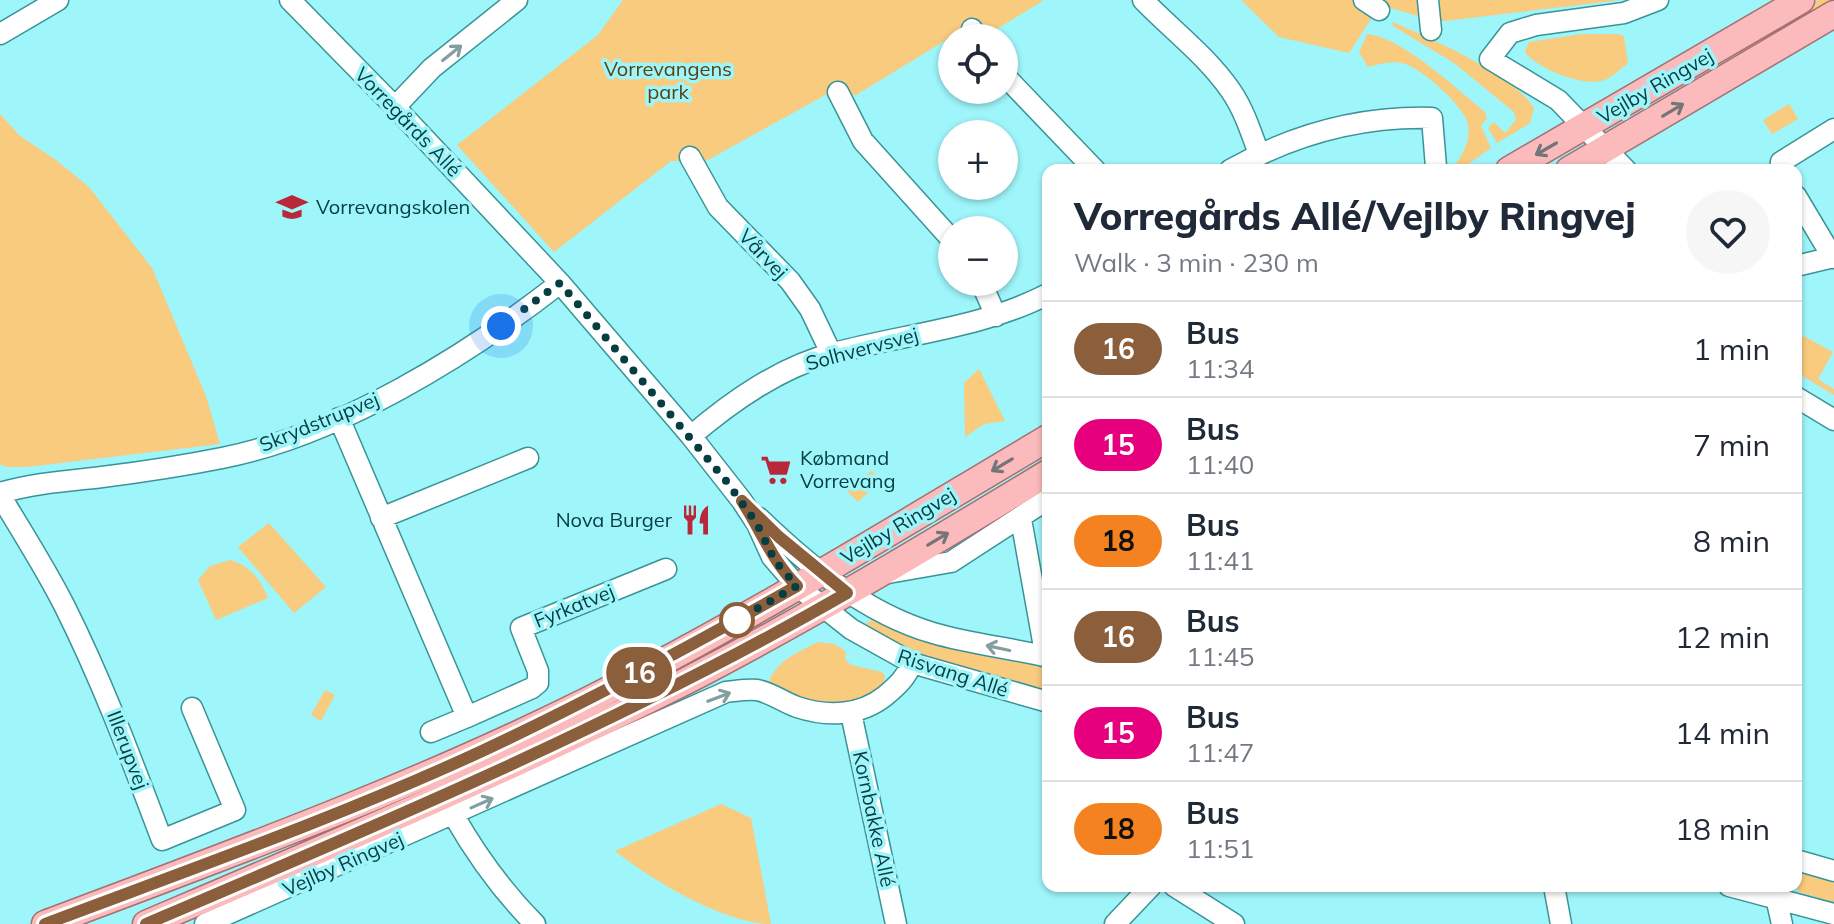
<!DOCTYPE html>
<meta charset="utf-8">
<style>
body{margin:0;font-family:Mulish,sans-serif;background:#f6f6f7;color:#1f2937;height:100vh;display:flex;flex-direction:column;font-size:30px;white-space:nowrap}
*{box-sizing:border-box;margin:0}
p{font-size:26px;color:#747a83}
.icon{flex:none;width:44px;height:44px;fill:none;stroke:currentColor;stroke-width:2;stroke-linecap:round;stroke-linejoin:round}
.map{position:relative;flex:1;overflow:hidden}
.drawer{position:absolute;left:1042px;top:164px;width:760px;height:728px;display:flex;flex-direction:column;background:#fff;border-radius:16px;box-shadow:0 2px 6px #0004}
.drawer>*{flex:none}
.badge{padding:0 16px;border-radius:26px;font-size:28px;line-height:52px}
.tools{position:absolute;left:938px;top:24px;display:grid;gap:16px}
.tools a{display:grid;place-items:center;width:80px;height:80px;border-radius:50%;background:#fff;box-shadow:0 2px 6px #0004;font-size:40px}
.you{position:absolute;width:40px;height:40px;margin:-20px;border:6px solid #fff;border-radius:50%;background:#1a73e8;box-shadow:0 0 0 12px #1a73e833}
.map>.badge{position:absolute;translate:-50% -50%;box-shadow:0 0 0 4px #fff}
.round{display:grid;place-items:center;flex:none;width:84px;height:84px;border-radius:42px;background:#f6f6f7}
.head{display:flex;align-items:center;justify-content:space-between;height:136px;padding:0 32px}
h1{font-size:38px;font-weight:800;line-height:60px}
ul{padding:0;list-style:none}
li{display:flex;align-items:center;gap:24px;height:96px;padding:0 32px;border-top:2px solid #e0e1e3}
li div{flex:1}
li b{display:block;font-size:30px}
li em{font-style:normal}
li .badge{min-width:88px;font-weight:700;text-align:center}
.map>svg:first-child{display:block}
.green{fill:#f8cb7e}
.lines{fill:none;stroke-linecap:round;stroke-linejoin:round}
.minor-casing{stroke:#399498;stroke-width:23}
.major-casing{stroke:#a47072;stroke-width:29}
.minor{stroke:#fff;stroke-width:20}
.major{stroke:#fbbabb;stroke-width:26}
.oneway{stroke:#829ea0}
.oneway2{stroke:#747577}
.line-casing{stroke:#fff;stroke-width:18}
.line{stroke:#8b5e3c;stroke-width:12}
.walk{stroke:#063d40;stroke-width:8;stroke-dasharray:0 14.4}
.stop-dot{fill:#fff;stroke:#8b5e3c;stroke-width:4}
.labels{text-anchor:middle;stroke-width:7;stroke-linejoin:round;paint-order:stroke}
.park-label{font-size:20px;fill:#5a4110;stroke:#9ef5fa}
.street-label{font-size:20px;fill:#063d40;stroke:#9ef5fa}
.poi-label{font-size:20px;fill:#063d40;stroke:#9ef5fa;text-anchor:start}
</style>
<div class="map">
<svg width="1834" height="924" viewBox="0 0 1834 924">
<rect width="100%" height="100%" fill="#9ef5fa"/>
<path class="green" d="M623 0H1044L995 30 961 31 856 95 829 93 706 161H671L554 252 457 145 598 35Z
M1241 0H1353L1373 16 1349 53 1279 37Z
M1373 0H1621L1437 22 1378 4Z
M1818 0H1834V4L1619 126 1714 69Z
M1393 22C1431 39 1512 73 1534 108L1530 123 1497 143 1488 128 1494 122 1505 133 1516 120 1514 112 1454 63 1393 26Z
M1367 34C1402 37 1458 90 1485 112L1487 118 1481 126 1491 148 1460 170H1452C1461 156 1471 144 1468 124 1465 107 1421 68 1405 64 1392 60 1381 64 1368 67L1359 52Z
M1582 34H1618L1624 36 1628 63C1620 69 1611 79 1601 81 1578 85 1543 70 1527 55L1525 51 1529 42Z
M1789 104 1798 119 1772 134 1763 120Z
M0 114 20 136 56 160 89 187 152 268 206 396 220 444 27 467H6L0 464Z
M1796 332 1833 352 1818 379 1834 389V395L1796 372Z
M979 369 1005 421 984 424 965 437 964 383Z
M872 471 881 480 858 502 844 488Z
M269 523 326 587 294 613 238 547Z
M230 560C251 566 260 579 268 598L216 620 198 580 210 566Z
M872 620 905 635 942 647 1048 667V691L931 660 861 626Z
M818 642 835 644 846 652 845 659 851 665 882 672 885 676 883 686C841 719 812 703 767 687 774 662 796 653 818 642Z
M325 690 335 695 321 721 311 715Z
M721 804 751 818 771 924C725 924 651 880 615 851Z
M1796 870 1834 880V902L1798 892Z"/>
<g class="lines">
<g class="minor-casing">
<path id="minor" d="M290 0 395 107 560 283 691 436 742 501 757 524 772 557 797 586 851 629 912 663 1048 702
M1143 0C1172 30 1207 56 1231 91 1244 110 1251 132 1259 154
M1364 0 1379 10
M1428 0 1431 30
M972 29 977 38
M0 34 58 0
M1004 75 1095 170
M838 92 863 141 952 240
M395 107 432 68 517 0
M690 157 718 207 790 281 810 309 831 353
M1230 170C1292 135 1360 116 1432 118L1436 167
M1626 170 1558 100 1490 59 1510 33 1536 25 1624 13 1658 0
M1780 170 1781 162 1834 129
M1796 196 1833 258
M1796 266 1834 257
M981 282 996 316
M1796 397 1834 420
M339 418 467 717 532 688 538 683V671L521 628 666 569
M691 436C732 401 780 367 834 353 905 334 982 328 1048 294
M0 493C34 483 67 481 102 477 142 472 182 466 222 458 339 435 468 355 560 283
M0 495C22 532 46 569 65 607 103 683 132 761 162 840L235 810 192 708
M381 518 528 458
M759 518C809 566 865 613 933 633 971 644 1010 648 1048 657
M1021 519 1044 647V656
M888 573 951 562 1048 499
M851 713 896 924
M431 732 467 717
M454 816C477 856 502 891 535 924
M1796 860 1834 871
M1174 886 1234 924
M1554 886 1561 924
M1729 886 1834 914
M1774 889 1782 924
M205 924 726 692C736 691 747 689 757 690 772 693 783 702 797 707 827 717 860 716 885 696 897 686 906 678 912 663
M1115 924 1151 886"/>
</g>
<g class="major-casing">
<path id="major" d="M1509 170 1801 0
M1569 170 1834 14
M45 924C228 855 412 788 587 701 745 622 896 528 1048 438
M146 924C327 847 510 770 686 681 810 617 929 545 1048 473"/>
</g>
<use href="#minor" class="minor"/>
<use href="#major" class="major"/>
</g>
<defs><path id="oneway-shaft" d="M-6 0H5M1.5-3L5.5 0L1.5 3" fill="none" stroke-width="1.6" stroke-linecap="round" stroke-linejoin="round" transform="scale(2)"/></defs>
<g class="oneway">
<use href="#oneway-shaft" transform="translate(452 53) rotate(-39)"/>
<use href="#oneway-shaft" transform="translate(998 648) rotate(-168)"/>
<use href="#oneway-shaft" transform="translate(719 697) rotate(-21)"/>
<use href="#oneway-shaft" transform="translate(482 803) rotate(-24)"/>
</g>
<g class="oneway2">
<use href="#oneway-shaft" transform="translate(1673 110) rotate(-31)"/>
<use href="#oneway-shaft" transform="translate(1546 149) rotate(150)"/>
<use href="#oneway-shaft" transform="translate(1002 465) rotate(149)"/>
<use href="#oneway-shaft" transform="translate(938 539) rotate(-31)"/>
</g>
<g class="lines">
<g class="line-casing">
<path id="line" d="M45 924C191 869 339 817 480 752 589 701 693 645 797 586 771 559 762 532 742 501L779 537 847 593C623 722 383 823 146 924"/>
</g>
<use href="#line" class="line"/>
<path class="walk" d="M501 326 560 283 727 482 757 524 775 561 797 586 737 620"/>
</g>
<defs>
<g id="school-bare" transform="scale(2.4)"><path d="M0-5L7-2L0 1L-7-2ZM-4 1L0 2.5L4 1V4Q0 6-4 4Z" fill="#b9283a" stroke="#9ef5fa" stroke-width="2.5" paint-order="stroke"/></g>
<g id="supermarket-bare" transform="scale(2.4)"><path d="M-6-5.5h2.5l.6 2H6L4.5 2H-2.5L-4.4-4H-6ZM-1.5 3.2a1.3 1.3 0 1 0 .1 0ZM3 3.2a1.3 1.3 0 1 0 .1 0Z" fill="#b9283a" stroke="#9ef5fa" stroke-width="2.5" paint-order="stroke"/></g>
<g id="restaurant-bare" transform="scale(2.4)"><path d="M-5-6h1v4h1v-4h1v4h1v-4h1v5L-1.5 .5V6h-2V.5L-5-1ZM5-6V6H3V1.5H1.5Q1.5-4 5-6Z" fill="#b9283a" stroke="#9ef5fa" stroke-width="2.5" paint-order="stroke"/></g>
</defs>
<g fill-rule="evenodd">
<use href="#school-bare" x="292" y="207"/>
<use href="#supermarket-bare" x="776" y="470"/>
<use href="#restaurant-bare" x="696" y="520"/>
</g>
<circle class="stop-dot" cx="737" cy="620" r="16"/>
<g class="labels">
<g class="park-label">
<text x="668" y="76">Vorrevangens<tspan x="668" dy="23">park</tspan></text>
</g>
<g class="street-label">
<text transform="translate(1655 86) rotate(-30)" y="7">Vejlby Ringvej</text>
<text transform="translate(408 122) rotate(46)" y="7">Vorregårds Allé</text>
<text transform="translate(763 254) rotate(46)" y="7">Vårvej</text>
<text transform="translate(862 349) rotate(-15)" y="7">Solhvervsvej</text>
<text transform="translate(319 422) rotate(-22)" y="7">Skrydstrupvej</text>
<text transform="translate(898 526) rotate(-31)" y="7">Vejlby Ringvej</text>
<text transform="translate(574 606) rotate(-22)" y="7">Fyrkatvej</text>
<text transform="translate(953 673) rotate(18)" y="7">Risvang Allé</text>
<text transform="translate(128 750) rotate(69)" y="7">Illerupvej</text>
<text transform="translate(874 819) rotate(78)" y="7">Kornbakke Allé</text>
<text transform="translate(343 864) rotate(-24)" y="7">Vejlby Ringvej</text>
</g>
<g class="poi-label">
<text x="316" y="214">Vorrevangskolen</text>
<text x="800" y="465">Købmand<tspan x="800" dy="23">Vorrevang</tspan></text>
<text x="672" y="527" text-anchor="end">Nova Burger</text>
</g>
</g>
</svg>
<div class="tools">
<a><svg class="icon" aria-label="locate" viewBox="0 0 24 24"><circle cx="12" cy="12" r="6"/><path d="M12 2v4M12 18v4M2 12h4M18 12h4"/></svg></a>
<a>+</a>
<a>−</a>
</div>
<div class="you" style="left:501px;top:326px"></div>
<b class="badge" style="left:639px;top:673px;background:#8b5e3c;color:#fff">16</b>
<section class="drawer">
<div class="head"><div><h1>Vorregårds Allé/Vejlby Ringvej</h1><p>Walk · 3 min · 230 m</p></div><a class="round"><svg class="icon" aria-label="heart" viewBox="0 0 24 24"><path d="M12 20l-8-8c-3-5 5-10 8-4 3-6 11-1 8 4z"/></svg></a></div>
<ul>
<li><span class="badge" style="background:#8b5e3c;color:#fff">16</span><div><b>Bus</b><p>11:34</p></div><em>1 min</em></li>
<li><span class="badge" style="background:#e6007e;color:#fff">15</span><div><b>Bus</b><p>11:40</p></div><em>7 min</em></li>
<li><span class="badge" style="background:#f58220;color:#111">18</span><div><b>Bus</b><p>11:41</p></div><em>8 min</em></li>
<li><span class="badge" style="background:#8b5e3c;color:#fff">16</span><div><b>Bus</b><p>11:45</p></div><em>12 min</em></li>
<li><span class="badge" style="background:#e6007e;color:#fff">15</span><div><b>Bus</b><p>11:47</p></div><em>14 min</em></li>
<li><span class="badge" style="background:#f58220;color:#111">18</span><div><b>Bus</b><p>11:51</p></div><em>18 min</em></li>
</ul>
</section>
</div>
